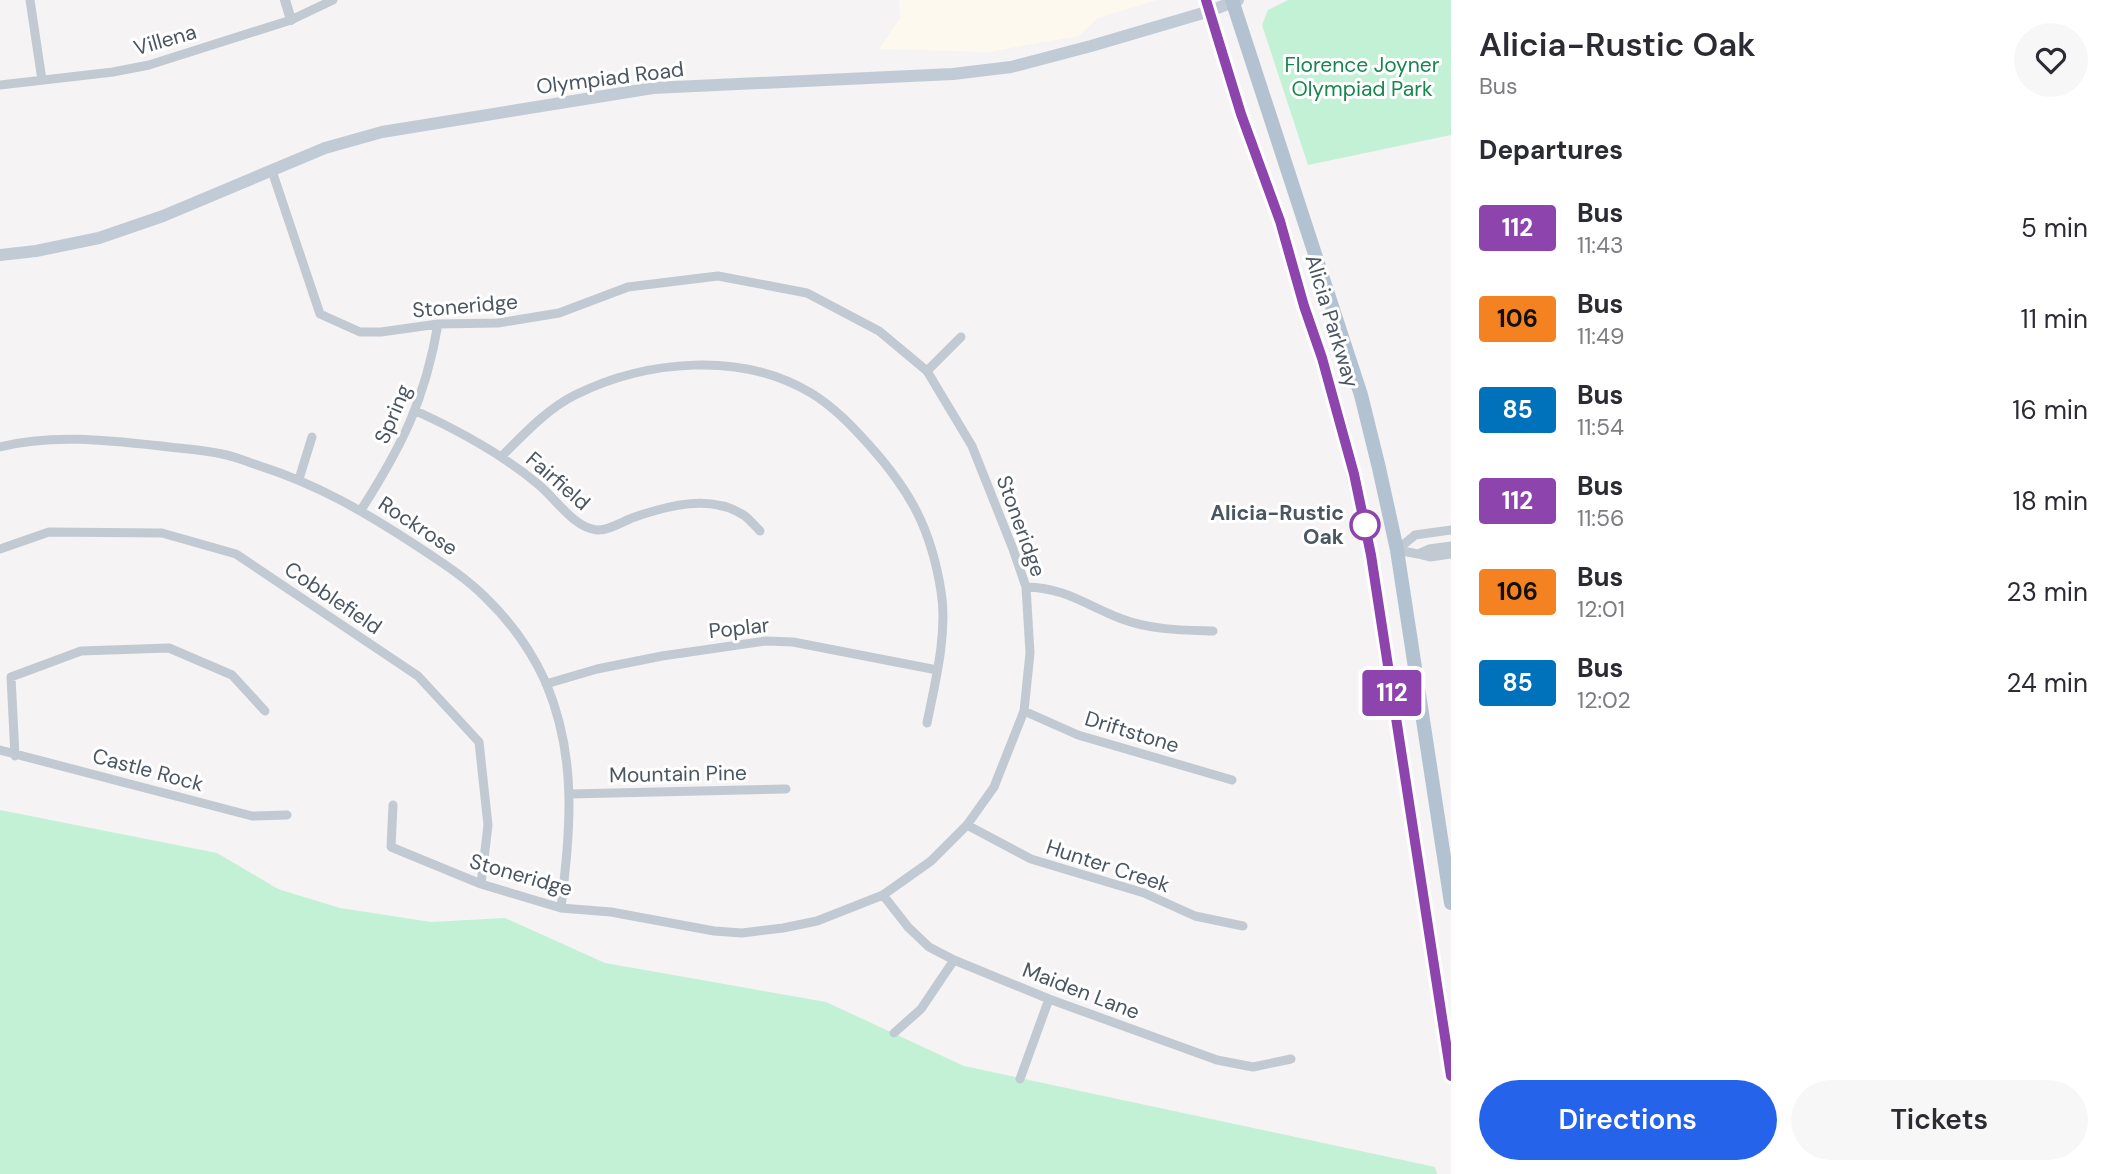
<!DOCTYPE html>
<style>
body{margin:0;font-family:"DM Sans",sans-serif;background:#f7f7f7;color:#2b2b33;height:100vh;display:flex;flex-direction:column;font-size:26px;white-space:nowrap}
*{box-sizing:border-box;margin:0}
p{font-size:23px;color:#7c7c81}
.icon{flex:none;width:38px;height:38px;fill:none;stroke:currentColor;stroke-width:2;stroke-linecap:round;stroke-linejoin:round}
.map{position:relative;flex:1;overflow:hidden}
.side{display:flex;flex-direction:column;background:#fff;width:665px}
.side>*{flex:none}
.badge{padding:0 14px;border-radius:5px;font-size:24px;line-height:46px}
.map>.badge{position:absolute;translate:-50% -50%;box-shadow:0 0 0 4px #fff}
h2{padding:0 28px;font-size:26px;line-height:63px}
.round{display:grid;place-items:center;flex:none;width:74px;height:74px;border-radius:37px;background:#f7f7f7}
.overview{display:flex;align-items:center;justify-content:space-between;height:119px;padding:0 28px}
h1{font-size:33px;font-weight:600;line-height:52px}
.button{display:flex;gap:14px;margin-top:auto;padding:14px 28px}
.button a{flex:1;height:80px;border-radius:42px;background:#2563eb;color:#fff;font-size:28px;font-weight:600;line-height:80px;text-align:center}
.button a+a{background:#f7f7f7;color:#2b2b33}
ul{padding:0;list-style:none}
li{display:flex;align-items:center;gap:21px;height:91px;padding:0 28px}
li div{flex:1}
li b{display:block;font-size:26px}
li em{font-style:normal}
li .badge{min-width:77px;font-weight:700;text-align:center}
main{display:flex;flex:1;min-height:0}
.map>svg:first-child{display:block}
.commercial{fill:#fdf9ef}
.green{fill:#c3f1d5}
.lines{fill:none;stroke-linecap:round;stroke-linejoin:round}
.minor{stroke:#c1cad2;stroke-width:9}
.tertiary{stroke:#c1cad2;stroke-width:10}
.secondary{stroke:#c1cbd6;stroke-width:12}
.primary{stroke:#b3c2d1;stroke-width:14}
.line-casing{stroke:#fff;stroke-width:16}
.line{stroke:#8e44ad;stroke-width:10}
.stop-dot{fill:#fff;stroke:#8e44ad;stroke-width:3.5}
.labels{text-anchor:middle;stroke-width:6;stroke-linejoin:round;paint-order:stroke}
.street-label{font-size:21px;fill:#4a5661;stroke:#fff}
.park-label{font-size:21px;fill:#17864f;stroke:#fff}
.stop-label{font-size:21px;font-weight:bold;fill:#4a5661;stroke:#fff;text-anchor:end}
</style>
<main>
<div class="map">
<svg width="1451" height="1174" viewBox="0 0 1451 1174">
<rect width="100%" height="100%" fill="#f5f3f3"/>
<path class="commercial" d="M899 0H1157L1098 18 1079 36 988 52 879 49 900 18Z"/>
<path class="green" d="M1288 0H1451V135L1308 165 1262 25 1268 10Z
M0 810 217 853 278 889 340 908 431 922 505 918 605 963 826 1002 964 1066 1435 1167 1437 1174H0Z"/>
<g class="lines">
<path class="minor" d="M30 0 42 80
M0 85 113 72 149 65 291 20 333 0
M272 171 320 314 360 332H381L438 324 498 323 559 313 628 287 718 276 807 293 879 331 927 371 972 446 1013 549 1026 587 1030 653 1024 711 994 787 967 825 931 861 883 895 817 921 783 928 742 933 714 931 611 912 561 908 481 884 391 847 393 805
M927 371 961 337
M416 411C460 431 502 454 539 485 556 499 574 528 597 530 607 531 622 522 632 518 666 506 711 493 745 516 750 520 755 526 760 531
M0 447C54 433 114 441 169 447 186 449 205 450 222 454 234 456 245 461 257 465 317 484 365 512 417 546 441 562 465 577 485 597 510 621 532 652 546 683 578 759 570 830 561 908
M502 456C524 434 547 409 575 395 646 360 741 351 811 393 834 407 852 426 870 446 911 492 931 529 941 591 948 632 935 683 927 723
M299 479 312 437
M361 510C402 446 425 400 438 324
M0 549 49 532 162 533 236 554 418 676 479 742 488 825 481 884
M1397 550 1415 535 1451 530
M1397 550 1418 554 1429 549 1451 546
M1418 554 1430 557 1451 554
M1026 587C1067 588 1085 605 1122 619 1151 630 1182 630 1213 631
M546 684 597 669 662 656 766 641 793 642 937 670
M1024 711 1078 735 1232 780
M0 750 252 816 287 815
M15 756 11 677 81 651 169 648 232 675 265 711
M570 794 786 789
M967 825 1031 859 1144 893 1195 916 1243 926
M883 895 908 927 929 947 954 960 1049 999 1217 1060 1253 1067 1291 1059
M894 1033 921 1009 954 960
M1020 1079 1049 999"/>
<path class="tertiary" d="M285 0 291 20"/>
<path class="secondary" d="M0 255 36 251 99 238 163 216 325 148 382 132 653 88 953 74 1011 67 1091 46 1210 11 1238 0"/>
<path class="primary" d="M1206 0 1241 114 1280 221 1304 306 1322 358 1343 430 1371 555 1451 1076
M1232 0 1361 395 1379 468 1397 550 1451 903"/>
</g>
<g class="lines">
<g class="line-casing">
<path id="line" d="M1206 0 1241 114 1280 221 1304 306 1322 358 1354 474 1371 555 1451 1076"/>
</g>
<use href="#line" class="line"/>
</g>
<circle class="stop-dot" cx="1365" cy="525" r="14"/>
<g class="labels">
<g class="street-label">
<text transform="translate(165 40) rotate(-16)" y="7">Villena</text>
<text transform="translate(610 78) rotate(-7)" y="7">Olympiad Road</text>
<text transform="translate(465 306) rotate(-5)" y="7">Stoneridge</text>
<text transform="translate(1332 321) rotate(73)" y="7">Alicia Parkway</text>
<text transform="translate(393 414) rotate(-67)" y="7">Spring</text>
<text transform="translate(558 481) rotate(41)" y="7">Fairfield</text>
<text transform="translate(418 526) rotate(33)" y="7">Rockrose</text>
<text transform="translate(1021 526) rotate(70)" y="7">Stoneridge</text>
<text transform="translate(333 598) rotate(34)" y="7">Cobblefield</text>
<text transform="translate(739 628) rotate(-6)" y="7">Poplar</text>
<text transform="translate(1132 732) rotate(17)" y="7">Driftstone</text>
<text transform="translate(148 770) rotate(15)" y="7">Castle Rock</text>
<text transform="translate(678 774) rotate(-1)" y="7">Mountain Pine</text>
<text transform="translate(1108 866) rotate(18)" y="7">Hunter Creek</text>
<text transform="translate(521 875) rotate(16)" y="7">Stoneridge</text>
<text transform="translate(1081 991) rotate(21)" y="7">Maiden Lane</text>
</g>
<g class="park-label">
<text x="1362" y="72">Florence Joyner<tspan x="1362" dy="24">Olympiad Park</tspan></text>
</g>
<g class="stop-label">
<text x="1344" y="520">Alicia-Rustic<tspan x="1344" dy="24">Oak</tspan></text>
</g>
</g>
</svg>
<b class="badge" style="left:1392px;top:693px;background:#8e44ad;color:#fff">112</b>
</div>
<section class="side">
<div class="overview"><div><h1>Alicia-Rustic Oak</h1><p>Bus</p></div><a class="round"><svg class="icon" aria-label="heart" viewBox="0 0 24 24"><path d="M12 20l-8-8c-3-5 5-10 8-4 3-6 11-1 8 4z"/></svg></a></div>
<h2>Departures</h2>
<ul>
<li><span class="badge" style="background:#8e44ad;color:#fff">112</span><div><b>Bus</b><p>11:43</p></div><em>5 min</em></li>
<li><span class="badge" style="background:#f58220;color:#111">106</span><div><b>Bus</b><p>11:49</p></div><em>11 min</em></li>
<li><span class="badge" style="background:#0072bc;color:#fff">85</span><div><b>Bus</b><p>11:54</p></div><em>16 min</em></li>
<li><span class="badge" style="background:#8e44ad;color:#fff">112</span><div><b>Bus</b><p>11:56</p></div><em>18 min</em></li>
<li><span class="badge" style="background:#f58220;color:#111">106</span><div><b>Bus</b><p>12:01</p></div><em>23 min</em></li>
<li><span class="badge" style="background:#0072bc;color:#fff">85</span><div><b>Bus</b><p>12:02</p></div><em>24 min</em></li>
</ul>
<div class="button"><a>Directions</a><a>Tickets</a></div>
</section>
</main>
